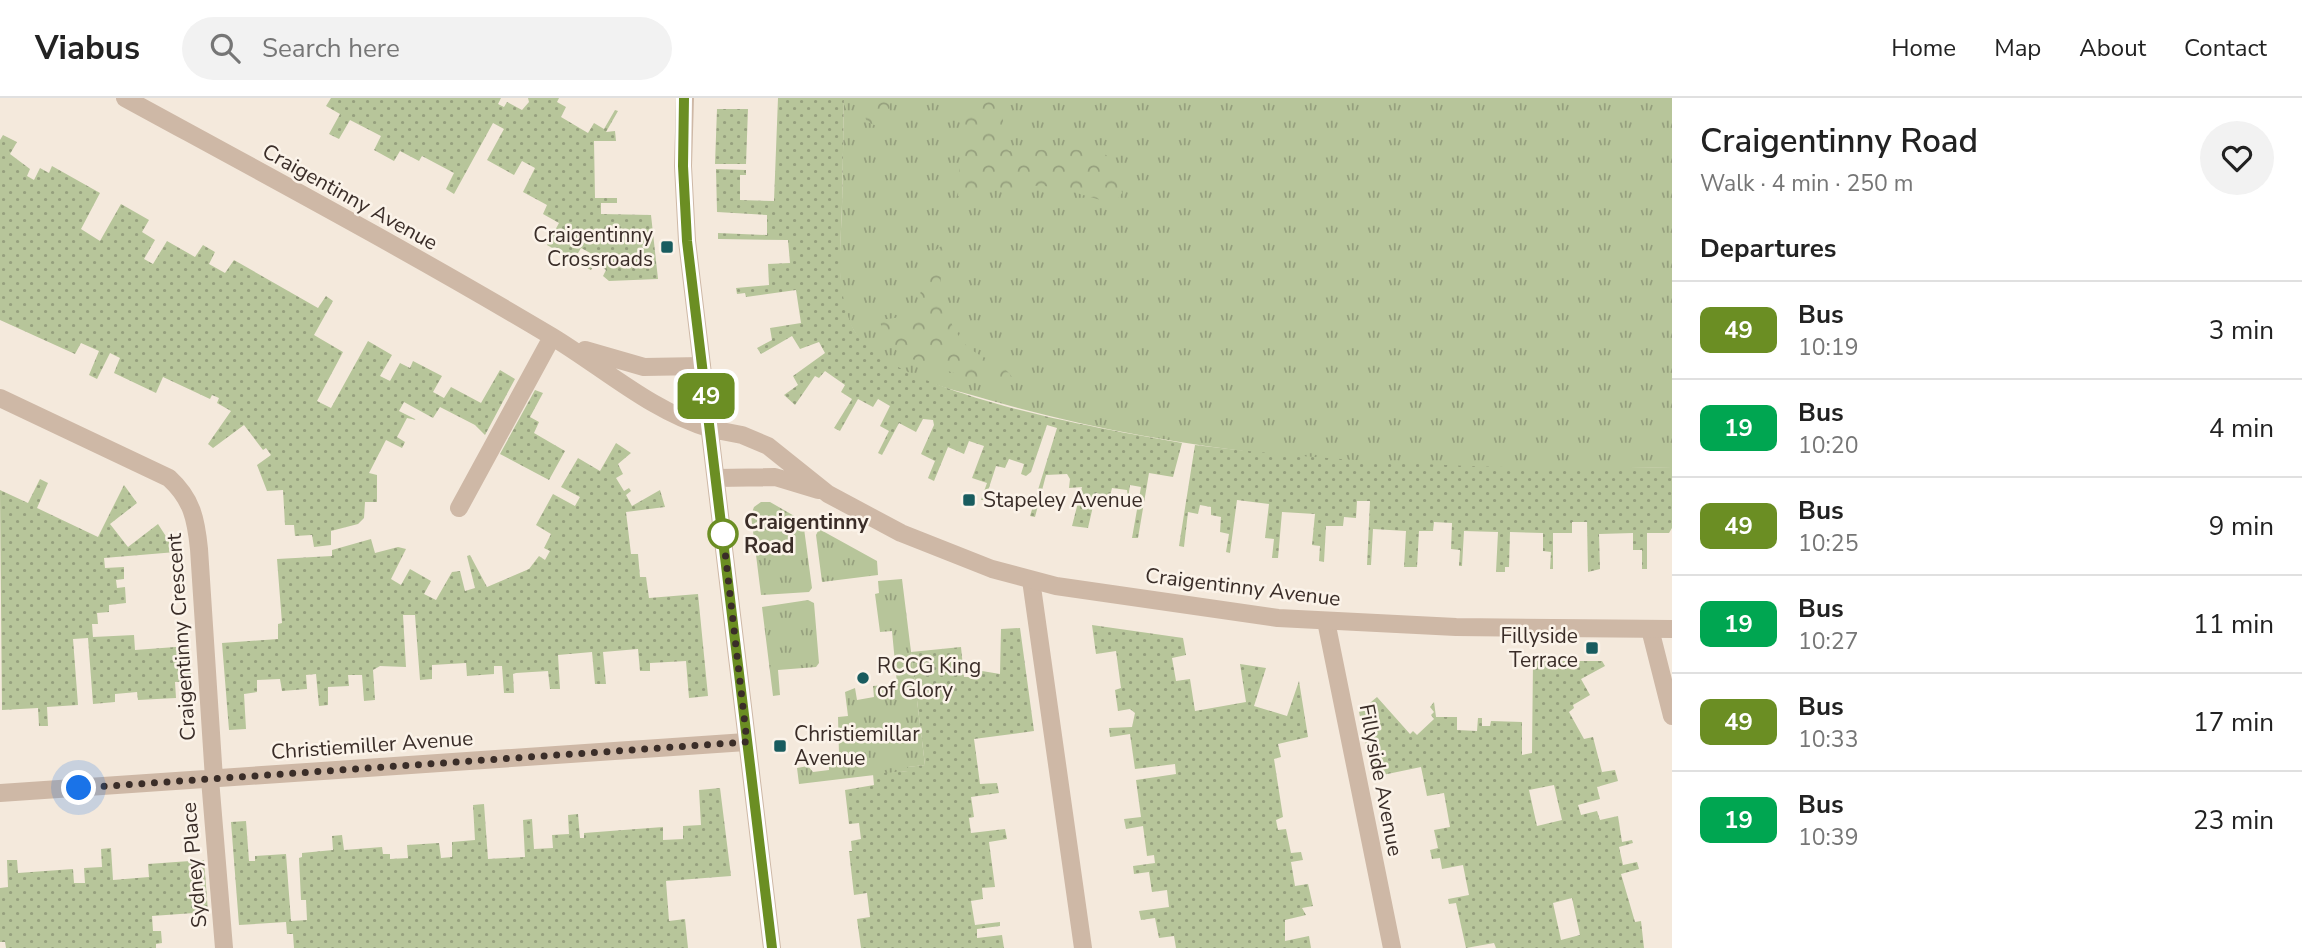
<!DOCTYPE html>
<meta charset="utf-8">
<style>
body{margin:0;font-family:"Nunito Sans",sans-serif;background:#f2f2f2;color:#222;height:100vh;display:flex;flex-direction:column;font-size:26px;white-space:nowrap}
*{box-sizing:border-box;margin:0}
p{font-size:23px;color:#767676}
.icon{flex:none;width:38px;height:38px;fill:none;stroke:currentColor;stroke-width:2;stroke-linecap:round;stroke-linejoin:round}
.map{position:relative;flex:1;overflow:hidden}
.side{display:flex;flex-direction:column;background:#fff;width:630px}
.side>*{flex:none}
.badge{padding:0 14px;border-radius:10px;font-size:24px;line-height:46px}
.you{position:absolute;width:35px;height:35px;margin:-18px;border:5px solid #fff;border-radius:50%;background:#1a73e8;box-shadow:0 0 0 10px #1a73e833}
.map>.badge{position:absolute;translate:-50% -50%;box-shadow:0 0 0 4px #fff}
h2{padding:0 28px;font-size:26px;line-height:63px}
.round{display:grid;place-items:center;flex:none;width:74px;height:74px;border-radius:37px;background:#f2f2f2}
.overview{display:flex;align-items:center;justify-content:space-between;height:119px;padding:0 28px}
h1{font-size:33px;font-weight:600;line-height:52px}
ul{padding:0;list-style:none}
li{display:flex;align-items:center;gap:21px;height:98px;padding:0 28px;border-top:2px solid #e0e0e0}
li div{flex:1}
li b{display:block;font-size:26px}
li em{font-style:normal}
li .badge{min-width:77px;font-weight:700;text-align:center}
header{display:flex;align-items:center;gap:42px;box-sizing:border-box;height:98px;padding:0 35px;background:#fff;border-bottom:2px solid #e0e0e0}
header strong{font-size:33px}
nav{display:flex;gap:38px;margin-inline-start:auto;font-size:24px}
.search{width:490px;height:63px;background:#f2f2f2;display:flex;align-items:center;gap:18px;box-sizing:border-box;padding:0 24px;border-radius:38px;color:#767676;font-size:26px}
main{display:flex;flex:1;min-height:0}
.map>svg:first-child{display:block}
.grass{fill:url(#grass-tufts)}
.forest{fill:url(#forest-crowns)}
.garden{fill:url(#garden-dots);fill-rule:evenodd}
.lines{fill:none;stroke-linecap:round;stroke-linejoin:round}
.minor{stroke:#ceb8a6;stroke-width:18}
.tertiary{stroke:#ceb8a6;stroke-width:18}
.line-casing{stroke:#fff;stroke-width:16}
.line{stroke:#6b8e23;stroke-width:10}
.walk{stroke:#3a2d28;stroke-width:7;stroke-dasharray:0 12.6}
.poi-dot{fill:#195c5f;stroke:#fbf3e9;stroke-width:2.5}
.stop-dot{fill:#fff;stroke:#6b8e23;stroke-width:3.5}
.labels{text-anchor:middle;stroke-width:5;stroke-linejoin:round;paint-order:stroke}
.street-label{font-size:21px;fill:#3a2d28;stroke:#fbf3e9}
.poi-label{font-size:21px;fill:#3a2d28;stroke:#fbf3e9;text-anchor:start}
.stop-label{font-size:21px;font-weight:bold;fill:#3a2d28;stroke:#fbf3e9;text-anchor:start}
</style>
<header>
<strong>Viabus</strong>
<div class="search"><svg class="icon" aria-label="search" viewBox="0 0 24 24"><circle cx="10" cy="10" r="6"/><path d="M15 15l6 6"/></svg>Search here</div>
<nav><a>Home</a><a>Map</a><a>About</a><a>Contact</a></nav>
</header>
<main>
<div class="map">
<svg width="1672" height="850" viewBox="0 0 1672 850">
<defs>
<pattern id="grass-tufts" width="24" height="20" patternUnits="userSpaceOnUse" patternTransform="scale(1.75)"><rect width="24" height="20" fill="#b7c59a"/><path d="M3 7l-1-3M5 7V3M7 7l1-3M15 17l-1-3M17 17v-4M19 17l1-3" fill="none" stroke="#96a07e"/></pattern>
<pattern id="forest-crowns" width="20" height="18" patternUnits="userSpaceOnUse" patternTransform="scale(1.75)"><rect width="20" height="18" fill="#b7c59a"/><path d="M2 6a3 3 0 1 1 6 0M12 15a3 3 0 1 1 6 0" fill="none" stroke="#96a07e"/></pattern>
<pattern id="garden-dots" width="8" height="8" patternUnits="userSpaceOnUse" patternTransform="scale(1.75)"><rect width="8" height="8" fill="#b7c59a"/><path d="M2 2h.1M6 6h.1" fill="none" stroke="#96a07e" stroke-width="1.8" stroke-linecap="round"/></pattern>
</defs>
<rect width="100%" height="100%" fill="#f4e9dc"/>
<path class="grass" d="M844 0H1672V369C1443 375 1210 366 989 302 945 289 883 277 856 236 833 200 841 149 842 108 843 72 843 36 844 0Z
M761 404H770L803 423 812 490 809 494 761 497 751 417 754 409Z
M819 431 877 463 878 477 822 484 816 437Z
M902 481 925 667 908 669V673L799 686 797 670 808 668 813 674 829 672V669L834 668 833 657 839 656 838 619 848 618 845 594 855 590 857 602 874 599 873 588 897 586 892 533 880 534 875 496 879 495 878 483Z
M808 502 814 505 819 565 816 569 778 572 780 597 773 598 762 509Z"/>
<path class="forest" d="M863 0H891L889 14 879 29 867 24 862 11Z
M968 0H1004L1002 43 1009 53C1030 53 1097 46 1110 60 1119 70 1120 83 1122 95L1116 104C1094 103 1074 92 1052 89 1021 84 989 96 958 98L961 43Z
M943 147C947 164 943 163 941 178 938 200 952 234 968 249 981 261 1001 263 1012 279L978 283 912 261 897 253 883 237 880 222 915 217 930 156Z"/>
<path class="garden" d="M331 0H501L498 6 504 9 507 4 522 12 529 4 528 0H559L557 4 566 9 561 19 588 35 594 25 604 31 615 12 618 13 606 34 615 33 616 43H594L595 100H617V105H601V116L651 117 658 181 609 183 603 178 606 172 595 165 591 172 587 170 594 157 581 150 574 162 569 160 567 164 561 161 563 156 547 147 559 125 543 116 547 107 523 94 535 70 522 63 514 77 487 62 504 31 493 25 454 96 446 91 454 75 422 58 419 63 400 53 394 63 374 52 381 38 350 22 339 41 329 36 340 16 326 8Z
M778 0H844C843 36 843 71 842 107 841 147 835 190 852 228 883 296 1110 332 1182 345L1173 379 1149 375 1138 440H1132L1141 389 1130 387 1128 401 1127 392 1112 390 1110 398 1096 395 1088 430 1072 428 1082 389 1069 390 1070 381 1067 376 1046 377 1035 419 1030 418 1057 330 1047 327 1031 374 1026 378 1021 376 1024 366 1009 361 1005 370 996 368 985 402H981L987 385 972 380 984 348 969 343 964 356 948 349 934 383 928 380 935 363 921 356 934 327 933 322 923 321 916 334 899 325 882 357 878 355 889 333 880 328 890 308 878 301 873 309 858 301 840 333 834 330 852 301 841 294 845 287 825 273 819 280 815 278 795 307 784 297 798 287 793 278 825 255 819 244 800 251 792 238 761 256 757 250 772 242 770 230 801 225 796 192 746 199 745 195 737 196 736 190 769 187 768 166 790 165 788 142 718 141V135L767 137V117L717 114 716 71 746 72V77H740V102L774 103Z
M717 11H748L746 66H715Z
M3 37 17 44 10 56 30 71 27 78 34 82 40 70 49 75 52 68 100 95 81 131 100 143 121 106 149 122 142 134 155 142 144 161 153 166 167 143 195 159 203 147 215 154 209 166 225 175 234 162 318 210 326 198 333 203 314 237 343 254 317 303 331 310 368 243 392 257 380 278 390 283 400 265 410 270 413 263 442 278 433 294 444 300 451 289 481 305 500 272 515 281 485 337 475 327 440 309 433 320 404 304 399 313 417 322 407 320 397 339 405 344 402 350 386 342 369 375 377 377V404H365L364 420 358 426 331 433V447L314 449 312 437 295 438 294 427H285L283 392 267 393 257 367 271 357 266 350 263 352 244 327 213 350 208 346 231 313 217 305 219 300 212 297 210 301 163 279 156 295 114 275 120 260 110 255 97 281 89 277 99 253 81 245 75 256 0 222V42Z
M535 292 543 295 530 319 539 324 534 335 565 353 549 382 500 356Z
M616 345 631 355 618 366 623 376 616 380 624 393 629 390 631 393 626 397 632 408 660 392 665 409 626 414 631 456H638L640 479H646L649 500 698 496 708 598 689 600 686 563 650 565V573H640L638 551 603 554 606 586H595L592 554 558 557 560 591H550L548 573 516 575 513 576 514 595H504L502 568H494V576L467 578 466 565 432 567V581L420 582 415 517H403L406 569 380 568 373 572 375 602 364 603 362 577H348L349 588 328 589V607L319 608 316 576 306 577 307 591 282 593 280 581 257 582V594L244 596 246 631 229 632 222 545 278 541V526L282 525 277 461 332 458V452L371 441 375 455 398 449 406 451 391 481 401 487 410 471 431 483 424 496 436 502 452 474 460 473 465 493 475 490 467 458 470 457 487 489 529 471 539 458 545 462 550 453 544 450 551 436 536 427 553 396 575 408 580 399 561 389 578 360 600 373Z
M1195 347C1353 366 1512 373 1672 369V430L1669 435H1647V471H1642V452H1633V435L1599 436 1600 471 1588 474 1587 424H1572V435H1553V471H1550L1551 454 1543 453V435L1510 434 1509 469H1505V474H1496L1498 434 1464 433 1462 468H1459L1460 452 1451 451 1452 425 1434 424 1433 433H1419L1417 469H1404L1406 433 1373 431 1371 467H1367L1370 403H1357L1356 420 1344 419 1343 428H1326L1324 464 1319 463 1320 448 1312 447 1315 416 1282 414 1278 460H1272L1274 441 1265 440 1269 406 1237 402 1230 455 1226 454 1229 436 1220 434 1221 419 1211 417V409L1200 407 1198 416 1188 414 1184 449 1179 448Z
M40 381 48 385 37 410 98 439 124 387 137 405 110 426 128 449 158 426 176 454 104 460 105 470 124 469V481L116 482 117 490 125 489 126 505 109 507V514L97 515 98 526H92L93 539 134 537 135 552 189 548 192 583 175 584 176 600 138 602 137 594 115 596V604L93 606 88 540 73 541 78 607 47 609 48 628H39L38 610 2 612 0 392 28 405Z
M1092 527 1183 540 1186 557 1172 560 1176 583 1190 581 1195 613 1246 604 1240 566 1266 570 1254 608 1287 618 1299 583 1308 639 1278 646 1281 659 1274 661 1283 719 1276 722 1278 732 1286 731 1291 755 1301 754 1303 762 1291 764 1295 788 1308 786 1313 808 1302 810 1306 817 1285 822V843L1309 838 1311 850H1176L1174 838 1159 840 1155 820 1141 822 1139 813 1169 809 1167 792 1152 794 1149 774 1134 776 1133 768 1155 765 1154 757 1147 758 1143 728 1126 731 1124 721 1141 719 1136 682 1176 676 1175 666 1135 671 1130 636 1110 639 1109 630 1132 629 1135 615 1130 611 1118 613 1115 592 1121 590 1116 553 1096 556Z
M1020 530 1034 633 974 641 980 686 997 685 999 695 971 699 974 719 969 720 971 735 1005 731 1007 741 989 744 995 789 982 790 983 801 971 803 975 827 1000 824V828L977 831V840L1002 837 1004 850H861L857 821 870 819 867 795 854 797 849 753H852L851 743 861 741 859 725 849 726 845 692 874 687 873 676 908 673 907 669 925 667 911 554 961 549 964 579H981L982 573 1000 576 1001 531Z
M1533 563H1602L1605 568 1581 581 1590 597 1573 607 1574 610 1569 614 1584 641 1593 639 1602 674 1615 672 1618 683 1597 689 1600 701 1578 707 1581 717 1597 713 1600 722 1618 718 1622 744 1632 742 1633 745 1619 749 1623 767 1637 764 1639 771 1621 776 1635 824 1641 823 1644 850H1496L1494 845 1466 850 1456 805 1449 806 1448 801 1469 797 1463 767 1442 771 1440 760 1432 761 1430 752 1438 750 1434 732 1450 729 1444 695 1427 698 1421 669 1373 679 1359 614 1377 599 1410 636 1413 633 1417 637 1434 621 1431 617 1434 614 1430 609 1434 604 1436 619H1457V632L1477 633 1478 620H1482V628H1490L1491 623 1522 624V657L1532 655ZM1554 687 1562 722 1537 728 1529 692ZM1572 800 1580 837 1561 842 1553 805Z
M720 690 731 778 666 783 669 823 685 821 688 850H294L293 836H287L286 824 239 827 231 724 246 723 249 763H255V758L286 756 291 823 307 822 306 802H301L299 760 302 759V755L333 752 332 738 342 737 344 752 382 749 383 756H390V761L408 760 407 747 439 745 441 760 452 759V744L475 742 473 707 484 706 488 761 525 759 523 722 532 721 534 751 553 750 552 737 569 736 568 717 578 716 580 740H584V735L663 729V742L683 741V728L701 727 699 692Z
M111 750 113 782 149 779 148 766 204 762 208 814 152 818 153 833H161L162 845 156 846V850H6L5 844H0V790L8 789 7 762H17L18 775 73 771 74 785H85L84 770 102 769 101 751Z"/>
<g class="lines">
<path class="minor" d="M125 0C268 78 412 155 551 238 604 270 651 313 711 331
M585 252 644 269 702 268
M0 300 169 380C192 401 196 421 199 451L214 681
M459 410 552 239
M1031 482 1083 850
M1326 523 1392 850
M1650 531 1672 618
M210 681 224 850
M0 695 746 644"/>
<path class="tertiary" d="M685 0 683 68 687 143 772 850
M711 331 742 337 768 348 828 396 901 435 992 471 1056 488 1278 520 1456 529 1672 531
M717 380 775 379 818 392"/>
</g>
<g class="lines">
<g class="line-casing">
<path id="line" d="M684 0 683 68 687 143 772 850"/>
</g>
<use href="#line" class="line"/>
<path class="walk" d="M79 690 747 644 723 436"/>
</g>
<g class="poi-dot">
<rect x="660" y="142" width="14" height="14" rx="3.5"/>
<rect x="962" y="395" width="14" height="14" rx="3.5"/>
<rect x="1585" y="543" width="14" height="14" rx="3.5"/>
<circle cx="863" cy="580" r="7"/>
<rect x="773" y="641" width="14" height="14" rx="3.5"/>
</g>
<circle class="stop-dot" cx="723" cy="436" r="14"/>
<g class="labels">
<g class="street-label">
<text transform="translate(350 99) rotate(29)" y="7">Craigentinny Avenue</text>
<text transform="translate(1243 489) rotate(7)" y="7">Craigentinny Avenue</text>
<text transform="translate(181 539) rotate(-94)" y="7">Craigentinny Crescent</text>
<text transform="translate(372 647) rotate(-4)" y="7">Christiemiller Avenue</text>
<text transform="translate(1381 682) rotate(79)" y="7">Fillyside Avenue</text>
<text transform="translate(194 767) rotate(-95)" y="7">Sydney Place</text>
</g>
<g class="poi-label">
<text x="653" y="144" text-anchor="end">Craigentinny<tspan x="653" dy="24">Crossroads</tspan></text>
<text x="983" y="409">Stapeley Avenue</text>
<text x="1578" y="545" text-anchor="end">Fillyside<tspan x="1578" dy="24">Terrace</tspan></text>
<text x="877" y="575">RCCG King<tspan x="877" dy="24">of Glory</tspan></text>
<text x="794" y="643">Christiemillar<tspan x="794" dy="24">Avenue</tspan></text>
</g>
<g class="stop-label">
<text x="744" y="431">Craigentinny<tspan x="744" dy="24">Road</tspan></text>
</g>
</g>
</svg>
<div class="you" style="left:79px;top:690px"></div>
<b class="badge" style="left:706px;top:298px;background:#6b8e23;color:#fff">49</b>
</div>
<section class="side">
<div class="overview"><div><h1>Craigentinny Road</h1><p>Walk · 4 min · 250 m</p></div><a class="round"><svg class="icon" aria-label="heart" viewBox="0 0 24 24"><path d="M12 20l-8-8c-3-5 5-10 8-4 3-6 11-1 8 4z"/></svg></a></div>
<h2>Departures</h2>
<ul>
<li><span class="badge" style="background:#6b8e23;color:#fff">49</span><div><b>Bus</b><p>10:19</p></div><em>3 min</em></li>
<li><span class="badge" style="background:#00a651;color:#fff">19</span><div><b>Bus</b><p>10:20</p></div><em>4 min</em></li>
<li><span class="badge" style="background:#6b8e23;color:#fff">49</span><div><b>Bus</b><p>10:25</p></div><em>9 min</em></li>
<li><span class="badge" style="background:#00a651;color:#fff">19</span><div><b>Bus</b><p>10:27</p></div><em>11 min</em></li>
<li><span class="badge" style="background:#6b8e23;color:#fff">49</span><div><b>Bus</b><p>10:33</p></div><em>17 min</em></li>
<li><span class="badge" style="background:#00a651;color:#fff">19</span><div><b>Bus</b><p>10:39</p></div><em>23 min</em></li>
</ul>
</section>
</main>
